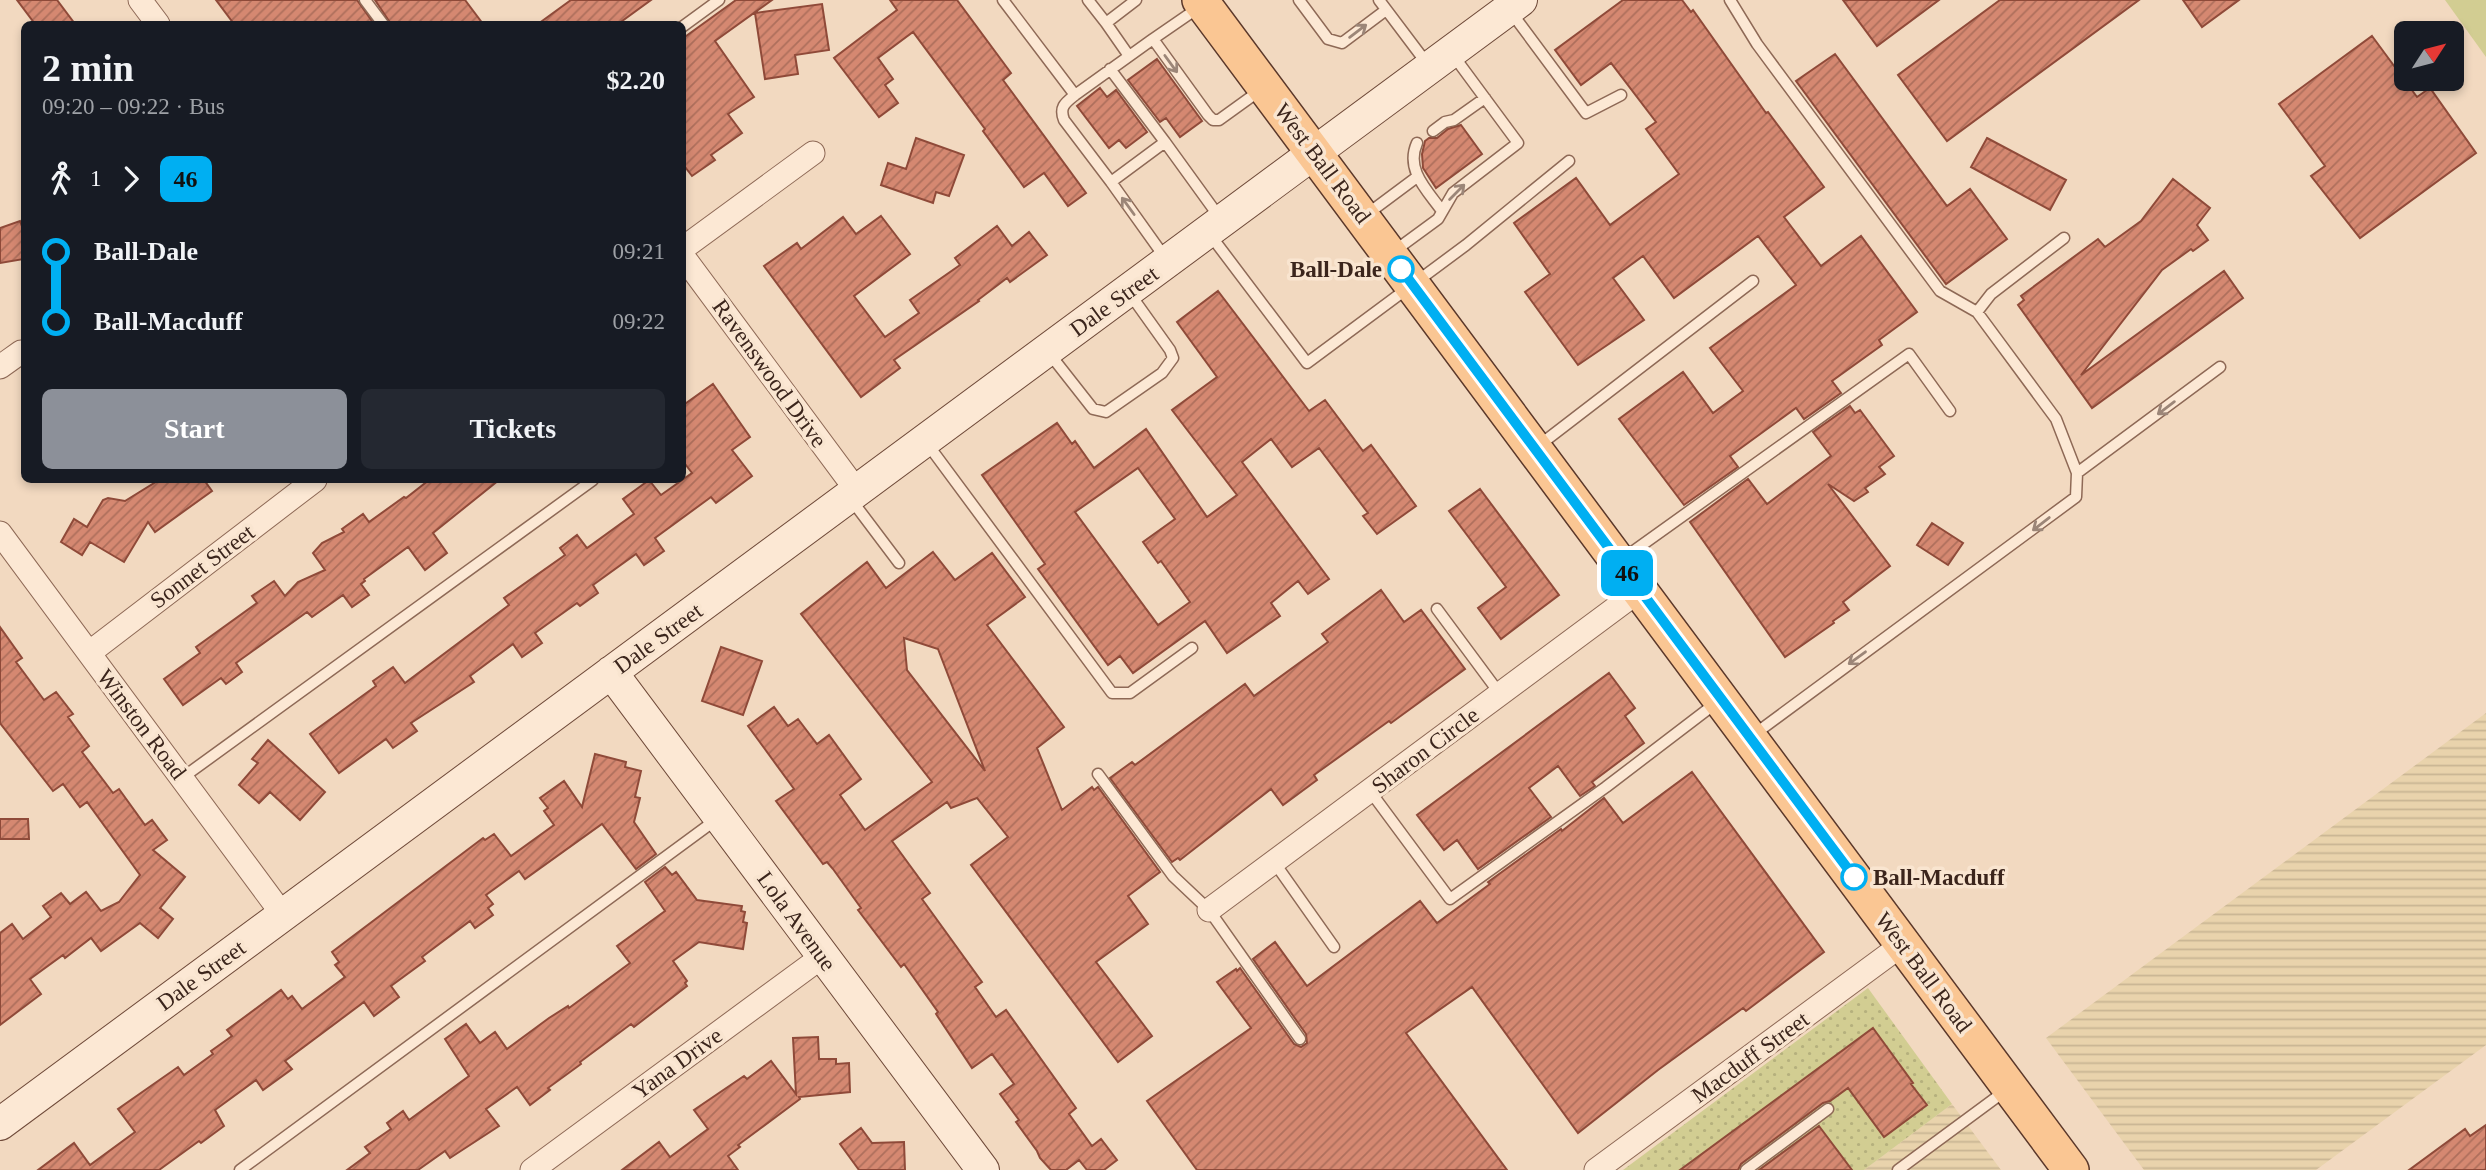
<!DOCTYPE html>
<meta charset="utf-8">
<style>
body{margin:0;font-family:"Times New Roman",serif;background:#242831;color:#f1f3f6;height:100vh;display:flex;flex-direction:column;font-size:26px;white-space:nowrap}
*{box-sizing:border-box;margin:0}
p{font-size:23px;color:#9ea1a6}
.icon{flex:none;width:38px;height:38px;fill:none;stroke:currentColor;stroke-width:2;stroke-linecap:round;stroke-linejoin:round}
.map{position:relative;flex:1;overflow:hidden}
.sheet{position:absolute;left:21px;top:21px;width:665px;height:462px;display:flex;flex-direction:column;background:#171b24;border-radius:10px;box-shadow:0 4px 10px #0003}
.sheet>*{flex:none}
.badge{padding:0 14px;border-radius:10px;font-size:24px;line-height:46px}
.needle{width:46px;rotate:54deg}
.fabs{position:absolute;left:2394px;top:21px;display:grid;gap:14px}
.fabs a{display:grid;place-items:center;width:70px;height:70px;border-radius:10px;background:#171b24;box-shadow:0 4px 10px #0003;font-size:35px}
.map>.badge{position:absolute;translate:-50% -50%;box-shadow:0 0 0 4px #fff}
.legs{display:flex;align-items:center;gap:10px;height:77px;padding:0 21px;font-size:23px}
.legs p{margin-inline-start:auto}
.headline{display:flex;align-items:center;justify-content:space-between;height:119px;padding:0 21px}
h1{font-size:38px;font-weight:600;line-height:52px}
.action{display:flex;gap:14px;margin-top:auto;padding:14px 21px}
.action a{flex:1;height:80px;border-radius:10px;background:#8c9099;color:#fff;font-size:28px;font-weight:600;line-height:80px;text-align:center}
.action a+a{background:#242831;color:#f1f3f6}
ul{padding:0 21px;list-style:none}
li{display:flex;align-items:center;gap:24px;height:70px;font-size:26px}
li i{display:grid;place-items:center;width:10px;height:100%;margin:0 9px;background:currentColor}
li i::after{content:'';width:18px;height:18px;margin:-9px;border:5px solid;border-radius:50%;background:#171b24}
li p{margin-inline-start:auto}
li:first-child i{background:linear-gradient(#0000 50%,currentColor 0)}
li:last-child i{background:linear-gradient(currentColor 50%,#0000 0)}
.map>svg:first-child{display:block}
.farmland{fill:url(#farmland-rules)}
.grass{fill:url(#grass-dots)}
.pitch{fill:#d2cd92}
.building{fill:url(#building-hatch);stroke:#8f4a39;stroke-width:2;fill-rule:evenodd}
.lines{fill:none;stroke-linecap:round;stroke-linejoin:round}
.lane-casing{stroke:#8e6956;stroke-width:13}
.street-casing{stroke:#8e6956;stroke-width:25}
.secondary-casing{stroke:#6f4a39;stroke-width:34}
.primary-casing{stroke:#5b382a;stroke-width:38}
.lane{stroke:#fce8d4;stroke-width:10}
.street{stroke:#fce8d4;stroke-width:23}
.secondary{stroke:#fce8d4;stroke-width:32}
.primary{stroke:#fac693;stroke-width:35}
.oneway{stroke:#9c8678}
.line-1-casing{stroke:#fff;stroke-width:16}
.line-1{stroke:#00aff2;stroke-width:10}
.stop-1-dot{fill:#fff;stroke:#00aff2;stroke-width:3.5}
.labels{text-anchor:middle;stroke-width:7;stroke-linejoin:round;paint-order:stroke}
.street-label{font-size:23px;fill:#3b251c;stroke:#f9e5d0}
.stop-label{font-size:23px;font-weight:bold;fill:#3b251c;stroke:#f9e5d0;text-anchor:end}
</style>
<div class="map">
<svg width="2486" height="1170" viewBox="0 0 2486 1170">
<defs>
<pattern id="farmland-rules" width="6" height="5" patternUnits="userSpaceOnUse" patternTransform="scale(1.75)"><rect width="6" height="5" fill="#e9d3ac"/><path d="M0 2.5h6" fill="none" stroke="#c9b593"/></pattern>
<pattern id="grass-dots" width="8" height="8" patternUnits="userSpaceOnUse" patternTransform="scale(1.75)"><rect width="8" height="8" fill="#d2cd92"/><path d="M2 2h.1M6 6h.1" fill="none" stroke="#b5b07d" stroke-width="1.8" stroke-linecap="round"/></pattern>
<pattern id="building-hatch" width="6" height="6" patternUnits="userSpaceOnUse" patternTransform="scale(1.75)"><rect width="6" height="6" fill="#d58871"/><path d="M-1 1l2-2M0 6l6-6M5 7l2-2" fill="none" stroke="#ae6f5c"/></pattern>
</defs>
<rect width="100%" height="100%" fill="#f2d9c0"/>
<path class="farmland" d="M2486 713V1045L2316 1170H2144L2046 1038Z
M1952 1104 2001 1170H1864Z"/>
<path class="grass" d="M1868 988 1952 1104 1864 1170H1623Z"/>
<path class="pitch" d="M2445 0H2486V57Z"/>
<path class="building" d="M17 0H57L75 24H35Z
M216 0H357L374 24H234Z
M375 0H465L483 24H391Z
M571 0H651L618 24H538Z
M736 0H772L715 41 754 97 728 114 742 133 711 155 715 160 692 176 682 163V39Z
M890 0H957L1011 73 1003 80 1086 193 1068 206 1044 173 1024 187 983 131 985 129 913 32 878 58 893 79 885 85 898 103 879 117 834 58 897 10Z
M1623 0H1682L1691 12 1693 10 1766 113 1768 112 1824 187 1784 217 1821 266 1861 236 1917 312 1879 340 1882 345 1832 381 1841 393 1804 419 1796 408 1730 456 1738 467 1684 505 1619 419 1683 372 1713 413 1743 391 1710 348 1796 285 1758 236 1674 298 1643 256 1613 278 1644 320 1578 365 1525 292 1550 274 1514 223 1576 178 1610 225 1679 174 1646 129 1656 122 1611 63 1581 85 1555 50Z
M1843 0H1939L1877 46Z
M2000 0H2139L1947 141 1898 75Z
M2183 0H2239L2202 27Z
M822 4 829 50 795 55 798 74 765 79 755 13Z
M2372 36 2417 97 2430 88 2476 153 2360 238 2311 176 2325 166 2279 104Z
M1835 54 1947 206 1970 189 2007 239 1946 284 1796 81Z
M1157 59 1202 121 1180 137 1166 118 1160 122 1128 80Z
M1100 88 1107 97 1116 90 1147 132 1126 148 1119 140 1109 148 1077 106Z
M1461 125 1482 154 1436 188 1423 168 1422 154 1425 141 1429 138H1437L1448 129Z
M916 138 964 155 949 196 936 192 933 203 881 185 888 163 906 169Z
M1987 138 2066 180 2050 210 1971 167Z
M2173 179 2210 208 2197 225 2208 240 2193 251 2191 249 2162 270 2081 375 2224 271 2243 298 2092 408 2018 305 2024 300 2021 296 2098 239 2105 247 2141 221Z
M881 216 910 254 854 296 885 337 919 313 910 300 960 265 955 258 997 226 1012 246 1029 232 1047 255 1010 282 1007 278 978 300 979 301 894 360 900 368 861 397 764 266 797 243 801 249 843 217 856 234Z
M20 221 24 232V259L0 263V228Z
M1218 291 1309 411 1325 400 1363 451 1371 445 1416 506 1377 534 1363 516 1368 513 1319 448 1292 467 1271 439 1242 462 1329 579 1308 594 1298 581 1271 603 1280 616 1227 653 1205 621 1133 673 1120 656 1108 665 1038 569 1045 564 982 475 1057 423 1072 444 1075 441 1094 468 1146 429 1207 517 1237 495 1172 410 1217 377 1177 322ZM1138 468 1175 519 1143 542 1158 563 1161 561 1190 602 1158 625 1075 512Z
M713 384 750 437 732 450 752 476 716 503 711 497 655 538 664 551 644 565 636 554 593 585 598 593 580 606 577 603 535 633 542 643 522 657 513 644 470 676 474 682 411 723 417 731 393 748 386 739 339 773 310 734 376 686 373 681 393 667 405 683 509 605 504 598 565 555 560 548 577 535 587 548 634 514 623 499 649 480 661 495 692 473 682 460V406Z
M1850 406 1855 413 1860 410 1894 456 1879 467 1885 474 1865 488 1868 492 1854 501 1828 484 1890 566 1843 602 1849 610 1833 621 1834 623 1785 657 1690 522 1748 479 1767 504 1831 456 1813 432Z
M159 480H204L212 491 155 532 148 522 124 562 90 542 82 555 61 542 74 519 87 527 103 500 108 498 125 501Z
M429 480H499L433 533 447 553 425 570 408 547 364 579 365 581 361 584 369 595 352 607 343 595 312 617 307 612 236 663 242 672 226 684 221 678 183 705 164 679 200 653 196 647 257 603 252 596 274 581 285 596 298 582 325 570 313 553 322 543 344 532 342 529 363 514 369 522 404 497 406 498Z
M1480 489 1559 595 1501 639 1478 608 1506 587 1449 511Z
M1932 523 1963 543 1948 565 1917 545Z
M933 552 955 580 992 553 1025 597 987 625 1064 727 1037 748 1062 810 1092 787 1094 790 1098 787 1160 872 1128 896 1148 924 1096 962 1152 1036 1118 1062 971 865 1008 837 977 798 951 808 947 802 892 841 930 893 922 899 982 982 975 987 996 1017 1006 1010 1076 1108 1069 1114 1092 1146 1101 1139 1117 1160 1104 1170H1087L1079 1160 1066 1170H1051L1040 1158 1037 1151 1016 1122 1019 1120 1000 1094 1014 1084 992 1054 972 1068 936 1014 938 1012 904 964 901 967 858 910 861 908 833 869 827 862 823 864 776 801 794 789 748 726 774 707 788 726 798 719 817 744 829 735 861 779 840 795 865 830 932 782 801 614 867 562 886 588ZM904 638 938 649 985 771 907 670Z
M1381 590 1404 622 1421 610 1465 669 1391 723 1389 721 1314 775 1317 780 1283 805 1271 789 1180 860 1178 858 1172 862 1110 778 1132 762 1135 765 1245 684 1254 696 1328 642 1322 634Z
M0 627 22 658 16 662 44 700 56 692 73 714 68 717 89 746 82 752 113 793 119 789 145 825 152 820 167 840 153 850 185 877 160 908 173 919 158 938 140 923 101 951 91 938 65 958 63 955 30 979 41 994 0 1025V933L12 924 23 939 51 917 43 906 61 893 70 904 86 892 101 911 119 902 140 875 87 802 80 807 63 784 53 791 0 723Z
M721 647 762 661 743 715 702 701Z
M1609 673 1635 708 1625 716 1644 743 1592 782 1595 786 1580 796 1558 766 1529 788 1551 817 1478 869 1457 840 1444 850 1417 815Z
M268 740 325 792 300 820 270 792 259 803 239 785 258 763 252 759Z
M595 754 626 762 625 767 641 771 635 797 640 798 634 822 656 854 636 869 602 824 525 879 519 871 486 895 493 904 488 908 493 915 475 928 470 921 422 957 425 961 391 986 399 997 374 1016 364 1002 285 1061 292 1069 263 1090 256 1080 215 1110 224 1126 201 1143 199 1141 159 1170H38L74 1143 90 1165 135 1132 118 1109 178 1067 184 1075 213 1054 211 1051 232 1036 227 1030 281 990 288 999 292 996 302 1009 345 977 335 965 339 962 332 952 483 838 485 840 494 834 511 856 554 825 544 811 548 808 540 798 564 781 582 807Z
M1692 772 1824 952 1746 1011 1743 1008 1658 1070 1578 1133 1472 987 1406 1033 1507 1170H1197L1147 1101 1251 1028 1217 982 1236 969 1237 971 1240 968 1294 1044 1301 1047 1307 1043 1306 1034 1253 959 1275 942 1307 986 1420 901 1437 923 1490 884 1488 882 1561 829 1562 831 1604 798 1623 823Z
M0 819H28L29 839H0Z
M665 867 672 875 676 872 697 900 742 906 741 911 745 912 743 922 747 923 743 949 699 942 673 961 687 981 685 983 687 986 634 1027 631 1024 580 1062 581 1064 548 1088 550 1090 530 1105 517 1087 486 1109 499 1126 450 1158 445 1151 418 1170H347L370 1153 365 1147 391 1129 387 1123 403 1111 409 1120 469 1076 445 1039 466 1024 480 1043 495 1032 507 1049 549 1018 568 1006 569 1008 630 963 617 946 665 911 645 882Z
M1873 1028 1913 1083 1911 1084 1927 1105 1884 1137 1848 1088 1830 1101 1823 1103 1741 1164 1738 1170H1680Z
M818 1037 819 1059H836V1064L849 1063 850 1092 799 1097 800 1099 738 1145 740 1147 728 1156 738 1170H622L659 1142 670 1157 708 1129 694 1110 744 1076 747 1079 771 1061 796 1094 793 1038Z
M2486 1125V1170H2409L2465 1129 2470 1136Z
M1819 1126 1852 1170H1759Z
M861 1128 872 1143 904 1142 905 1170H859L840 1144Z"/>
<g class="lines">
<g class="lane-casing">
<path id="lane" d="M365 0 383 24
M1003 0 1075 95C1065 103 1059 107 1064 120L1111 182
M1088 0 1106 23 1136 0
M1299 0 1328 39 1342 43 1386 10
M1379 0 1428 65
M1730 0 1757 44 1940 291 1977 312
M1198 8 1153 39 1208 115 1213 120H1219L1262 89
M1511 12 1586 113 1621 95
M1106 23 1129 56
M682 27 719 0
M1110 69 1165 142
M1075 95 1153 39
M1433 131 1445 122 1454 120 1485 98
M1417 143C1405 170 1427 190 1442 211
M1366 215 1417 177
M1208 232 1307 363 1466 245 1569 161
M1393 252 1438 219 1453 193 1518 143 1453 55
M1166 259 1111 182 1165 142 1220 218
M1049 353 1093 409 1106 412 1162 373 1173 358 1170 350 1130 294
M926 442 1112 693H1130L1192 648
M1537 447 1753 281
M2077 473 2220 367
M850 498 899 563
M1621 560 1909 354 1950 411
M1437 609 1500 694
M1752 736 2076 497 2077 473 2056 419 1977 312 1991 294 2064 238
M1098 774 1173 876 1209 910 1300 1039
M182 778 593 480
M1370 791 1450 899 1606 787 1716 703
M1274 862 1334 947
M240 1170 717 819
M1746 1170 1828 1109
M1898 1170 2005 1091"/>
</g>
<g class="street-casing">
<path id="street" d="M140 0 158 24
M682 249 813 153
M682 255 857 491
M0 367 21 352
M0 533 283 915
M89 653 315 480
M1209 910 1640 590
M532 1170 823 956
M1596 1170 1903 944"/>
</g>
<g class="secondary-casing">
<path id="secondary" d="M611 672 983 1170
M0 1124 1521 0"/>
</g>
<g class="primary-casing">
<path id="primary" d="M1200 0 2071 1170"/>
</g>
<use href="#lane" class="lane"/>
<use href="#street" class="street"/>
<use href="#secondary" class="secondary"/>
<use href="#primary" class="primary"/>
</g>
<defs><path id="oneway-shaft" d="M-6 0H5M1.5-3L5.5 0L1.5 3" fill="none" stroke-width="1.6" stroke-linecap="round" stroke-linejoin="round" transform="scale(1.75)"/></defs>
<g class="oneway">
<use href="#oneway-shaft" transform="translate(1358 31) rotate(-37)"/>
<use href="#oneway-shaft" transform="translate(1171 64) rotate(54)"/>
<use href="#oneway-shaft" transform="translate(1457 192) rotate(-45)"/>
<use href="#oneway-shaft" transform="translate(1128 206) rotate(-126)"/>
<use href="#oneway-shaft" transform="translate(2166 408) rotate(143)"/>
<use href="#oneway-shaft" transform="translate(2041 524) rotate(142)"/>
<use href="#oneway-shaft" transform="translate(1857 658) rotate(144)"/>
</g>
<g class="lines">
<g class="line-1-casing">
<path id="line-1" d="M1401 269 1854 877"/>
</g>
<use href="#line-1" class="line-1"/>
</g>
<g class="stop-1-dot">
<circle cx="1401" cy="269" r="12"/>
<circle cx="1854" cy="877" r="12"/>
</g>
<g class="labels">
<g class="street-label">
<text transform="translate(1323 163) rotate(53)" y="8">West Ball Road</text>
<text transform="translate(1114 301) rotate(-36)" y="8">Dale Street</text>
<text transform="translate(770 373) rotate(54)" y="8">Ravenswood Drive</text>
<text transform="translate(202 566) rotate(-37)" y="8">Sonnet Street</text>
<text transform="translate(658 638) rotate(-36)" y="8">Dale Street</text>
<text transform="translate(142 724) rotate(53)" y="8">Winston Road</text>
<text transform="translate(1425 750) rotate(-37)" y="8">Sharon Circle</text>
<text transform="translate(797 921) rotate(54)" y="8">Lola Avenue</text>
<text transform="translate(1924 972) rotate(53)" y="8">West Ball Road</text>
<text transform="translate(201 975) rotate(-36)" y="8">Dale Street</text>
<text transform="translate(1750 1057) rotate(-36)" y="8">Macduff Street</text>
<text transform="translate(677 1063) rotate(-36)" y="8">Yana Drive</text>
</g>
<g class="stop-label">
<text x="1382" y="277">Ball-Dale</text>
<text x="1873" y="885" text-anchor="start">Ball-Macduff</text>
</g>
</g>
</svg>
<div class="fabs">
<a><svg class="needle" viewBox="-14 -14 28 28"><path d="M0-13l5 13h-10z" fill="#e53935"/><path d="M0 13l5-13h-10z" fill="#9ea1a6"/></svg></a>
</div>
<b class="badge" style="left:1627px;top:573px;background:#00aff2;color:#111">46</b>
<section class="sheet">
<div class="headline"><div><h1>2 min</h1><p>09:20 – 09:22 · Bus</p></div><b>$2.20</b></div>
<div class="legs"><svg class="icon" aria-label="walk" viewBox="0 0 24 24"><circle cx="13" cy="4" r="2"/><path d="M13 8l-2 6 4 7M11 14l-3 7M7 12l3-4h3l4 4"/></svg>1<svg class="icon" aria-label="forward" viewBox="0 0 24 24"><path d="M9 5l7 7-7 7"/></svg><b class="badge" style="background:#00aff2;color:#111">46</b></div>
<ul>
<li><i style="color:#00aff2"></i><b>Ball-Dale</b><p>09:21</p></li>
<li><i style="color:#00aff2"></i><b>Ball-Macduff</b><p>09:22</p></li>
</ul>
<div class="action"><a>Start</a><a>Tickets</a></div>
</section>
</div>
